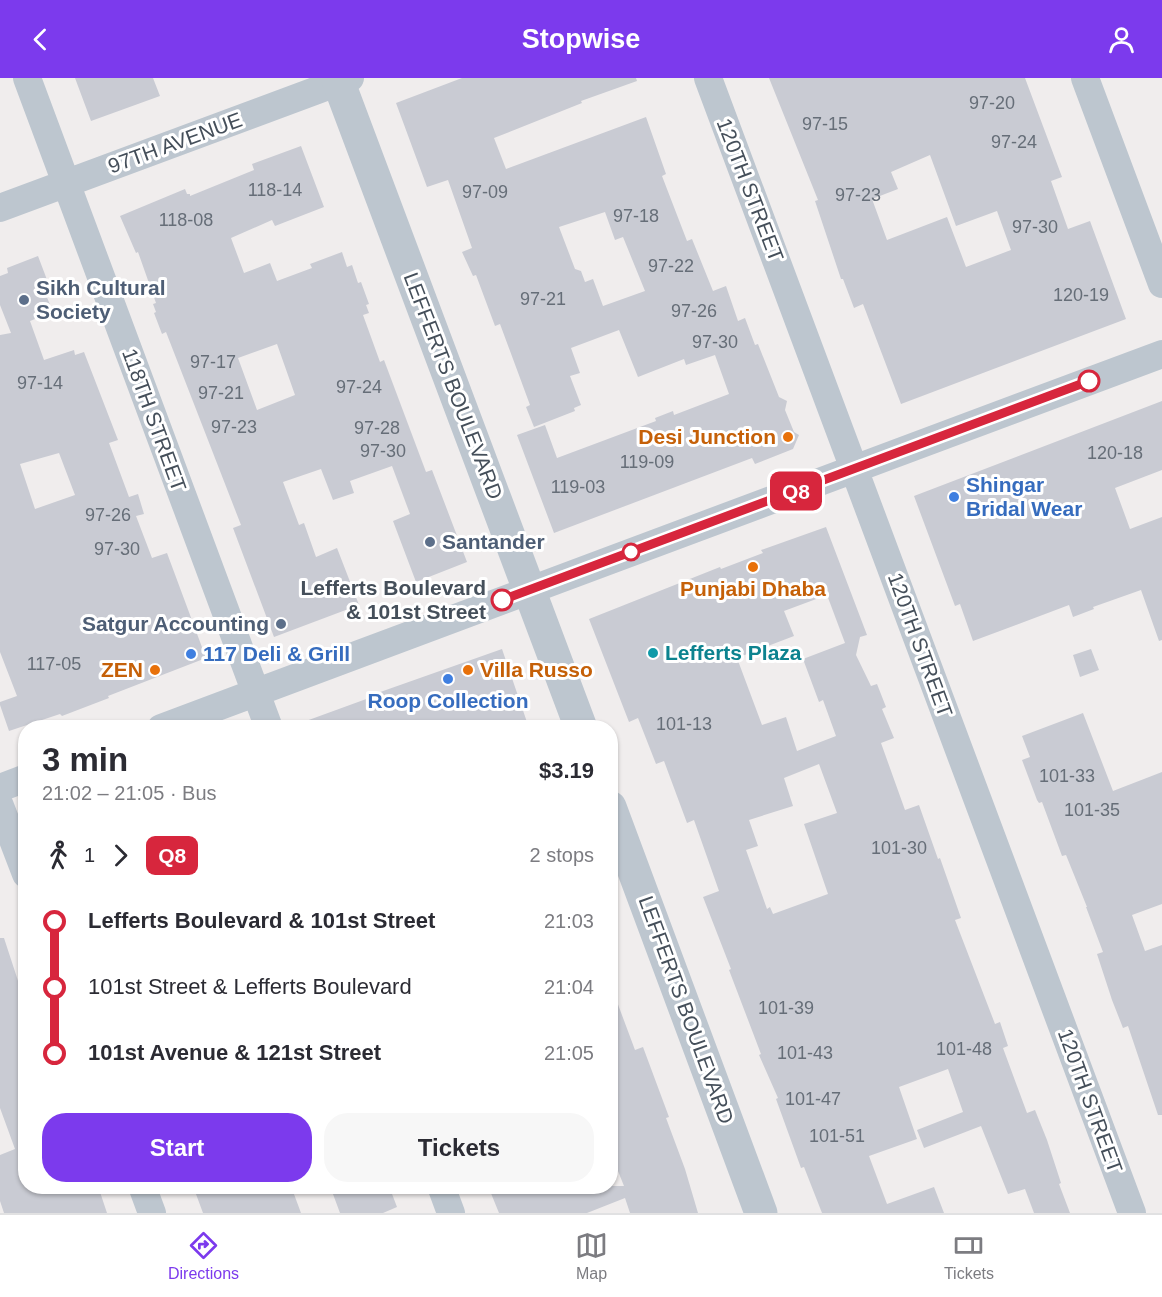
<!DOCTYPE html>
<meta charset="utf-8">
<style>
body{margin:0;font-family:Arial,sans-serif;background:#f7f7f7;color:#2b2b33;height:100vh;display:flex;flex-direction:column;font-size:22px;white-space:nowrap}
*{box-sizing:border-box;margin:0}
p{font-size:20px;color:#7c7c81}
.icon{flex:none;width:33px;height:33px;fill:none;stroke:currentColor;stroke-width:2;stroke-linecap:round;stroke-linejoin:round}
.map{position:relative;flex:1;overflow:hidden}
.panel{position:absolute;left:18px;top:642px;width:600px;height:474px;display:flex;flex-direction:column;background:#fff;border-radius:24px;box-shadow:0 2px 4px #0004}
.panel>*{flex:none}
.badge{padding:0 12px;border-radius:9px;font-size:21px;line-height:39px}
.map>.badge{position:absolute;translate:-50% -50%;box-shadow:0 0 0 3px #fff}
.legs{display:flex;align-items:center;gap:9px;height:66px;padding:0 24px;font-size:20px}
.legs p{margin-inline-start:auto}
.summary{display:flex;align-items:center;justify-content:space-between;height:102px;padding:0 24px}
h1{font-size:33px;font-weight:800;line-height:45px}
.primary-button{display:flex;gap:12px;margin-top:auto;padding:12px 24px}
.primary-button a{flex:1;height:69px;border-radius:24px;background:#7c3aed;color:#fff;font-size:24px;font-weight:800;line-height:69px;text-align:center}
.primary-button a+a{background:#f7f7f7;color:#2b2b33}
ul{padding:0 24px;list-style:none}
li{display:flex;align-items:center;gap:21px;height:66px;font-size:22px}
li i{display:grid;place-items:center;width:9px;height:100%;margin:0 8px;background:currentColor}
li i::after{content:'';width:15px;height:15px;margin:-8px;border:4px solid;border-radius:50%;background:#fff}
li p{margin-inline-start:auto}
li:first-child i{background:linear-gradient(#0000 50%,currentColor 0)}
li:last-child i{background:linear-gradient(currentColor 50%,#0000 0)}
header{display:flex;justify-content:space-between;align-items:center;height:78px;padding:0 24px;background:#7c3aed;color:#fff;font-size:27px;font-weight:800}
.tab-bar{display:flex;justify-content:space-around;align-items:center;height:84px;border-top:2px solid #e1e1e2;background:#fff;font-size:16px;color:#7c7c81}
.tab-bar a{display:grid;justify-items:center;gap:3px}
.tab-bar .selected{color:#7c3aed}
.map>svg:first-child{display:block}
.building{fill:#c9cbd3;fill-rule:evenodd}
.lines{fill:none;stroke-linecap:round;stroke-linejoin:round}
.minor{stroke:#bdc6cf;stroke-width:28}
.tertiary{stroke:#bdc6cf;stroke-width:33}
.line-1-casing{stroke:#fff;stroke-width:14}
.line-1{stroke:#d7263d;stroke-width:9}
.service-dot{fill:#5c6f8a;stroke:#fff;stroke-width:2}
.stop-1-dot{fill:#fff;stroke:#d7263d;stroke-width:3}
.food-dot{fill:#e8710a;stroke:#fff;stroke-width:2}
.shop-dot{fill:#3f7fe0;stroke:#fff;stroke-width:2}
.culture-dot{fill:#0f9aa8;stroke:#fff;stroke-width:2}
.labels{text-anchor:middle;stroke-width:6;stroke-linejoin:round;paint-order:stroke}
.number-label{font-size:18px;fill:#666e78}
.street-label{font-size:21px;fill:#454f5a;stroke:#fff}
.service-label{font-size:21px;font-weight:bold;fill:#4e5e75;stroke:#fff;text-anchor:start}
.food-label{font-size:21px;font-weight:bold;fill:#c56008;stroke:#fff;text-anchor:end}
.shop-label{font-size:21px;font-weight:bold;fill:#366cbe;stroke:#fff;text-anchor:start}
.stop-label{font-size:21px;font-weight:bold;fill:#454f5a;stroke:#fff;text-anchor:end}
.culture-label{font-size:21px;font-weight:bold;fill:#0d838f;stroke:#fff;text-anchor:start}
</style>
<header><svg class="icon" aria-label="back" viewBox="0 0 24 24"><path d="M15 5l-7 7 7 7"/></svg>Stopwise<svg class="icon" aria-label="person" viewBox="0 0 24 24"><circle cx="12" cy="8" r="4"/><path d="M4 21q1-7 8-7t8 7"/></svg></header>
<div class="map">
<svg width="1162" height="1135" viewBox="0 0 1162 1135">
<rect width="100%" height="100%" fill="#f0eded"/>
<path class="building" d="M75 0H153L160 18 91 43Z
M462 0H636L637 3 581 23 582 25 494 60 506 91 646 39 666 96 662 98 687 163 692 161 713 213 726 208 738 243 745 240 755 267 758 266 779 319 787 323 785 332 794 354 799 357 793 371 755 386 752 380 554 455 517 357 545 347 557 380 656 343 655 340 673 333 674 337 729 316 715 277 686 287 684 281 638 299 619 252 571 270 580 295 570 298 581 327 574 330 575 333 534 349 526 329 530 327 500 246 495 248 476 197 473 198 462 174 472 170 448 102 427 109 396 25ZM605 134 615 162 623 159 645 213 603 228 593 201 585 204 581 193 575 191 559 149Z
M769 0H1025L1062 99 1051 103 1068 151 1090 143 1126 241 901 326 863 226 854 230 843 201H841L815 123 818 122ZM930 77 956 148 997 133 1011 172 966 189 947 139 887 162 872 121 898 111 891 94Z
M301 68 324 129 275 148 272 142 231 160 244 195 270 185 277 203 312 190 310 186 342 174 347 189 352 187 358 205 361 204 369 226 366 227 369 235 363 237 380 284 384 282 426 394 432 392 467 484 416 504 393 443 410 436 392 388 350 403 354 415 333 422 321 391 283 404 299 447 304 445 316 479 337 470 359 527 274 559 233 450 241 447 166 254 162 256 154 235 156 234 153 226 156 225 138 174 136 175 120 138 185 111 187 116H190V118L254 92 252 86ZM277 266 295 317 257 332 238 280Z
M38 178 52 215 46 217 53 234 30 243 44 282 74 272 75 277 84 274 118 362 109 365 129 419 138 416 144 436 136 438 152 480 167 475 206 580 108 618 109 620 62 638 60 636 9 653 0 627V624L17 618 0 574V257L11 255 0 227V198L8 195 7 190ZM59 375 75 417 35 431 20 386Z
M1162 323V392L1115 410 1130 451 1162 439V562L1159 563 1141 512 1093 529 1094 531 1073 539 1069 527 973 563 960 526 955 528 914 418Z
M826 449 867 557 860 559 856 577 871 608 877 606 886 629 882 631 894 660 881 665 905 732 919 727 938 781 940 780 961 840 955 842 995 946 1000 944 1008 968 1003 970 1027 1035 1035 1032 1047 1062 1061 1105 1059 1106 1070 1135H1034L1025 1111 1008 1116 981 1048 924 1070 917 1052 963 1034 948 991 899 1009 917 1061 869 1078 887 1126 934 1109 944 1135H822L804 1089 801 1090 776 1021 778 1020 759 977 761 976 729 892 731 891 703 819 719 813 694 742 687 745 664 683 656 686 638 640 629 644 589 541 720 489 721 491 763 475 761 472ZM827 517 845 565 803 581 819 624 823 622 836 658 797 673 786 639 762 647 737 580 794 558 784 533ZM819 686 837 735 804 746 828 816 773 836 770 829 767 831 746 772 758 768 749 742 793 728 784 700Z
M502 571 529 650H295V647L369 620V618Z
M1091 571 1099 592 1080 599 1073 577Z
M1083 635 1113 713 1162 694V826L1132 837 1145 873 1162 867V1037H1158L1128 948 1123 950 1112 922 1097 876 1103 874 1086 829H1087L1066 777 1062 778 1042 724 1039 725 1037 722 1022 682 1030 679 1022 658Z
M0 860H4L21 912 26 910V1108H98L107 1135H4L0 1123V1077L15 1071 0 1030Z
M613 913 635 972 643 969 669 1039 666 1040 685 1091 698 1135H630L625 1120 587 1135H499L488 1108H624L610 1073V914Z
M193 1108H291L301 1135H203Z
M330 1108H389L397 1129 383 1135H340Z"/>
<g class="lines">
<path class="minor" d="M27 0 269 650
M708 0 1132 1135
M1085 0 1162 206
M0 130 350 0
M161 650 1162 276
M0 710 26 700
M0 728 26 796
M142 1108 152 1135
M441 1108 451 1135"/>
<path class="tertiary" d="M337 0 581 650
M610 729 761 1135"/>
</g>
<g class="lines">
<g class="line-1-casing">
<path id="line-1" d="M502 522 1089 303"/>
</g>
<use href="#line-1" class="line-1"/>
</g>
<g class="service-dot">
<circle cx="24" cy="222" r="6"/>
<circle cx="430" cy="464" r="6"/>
<circle cx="281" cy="546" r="6"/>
</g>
<g class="stop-1-dot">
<circle cx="1089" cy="303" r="10"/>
<circle cx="631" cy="474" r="8"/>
<circle cx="502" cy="522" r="10"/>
</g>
<g class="food-dot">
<circle cx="788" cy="359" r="6"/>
<circle cx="753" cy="489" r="6"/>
<circle cx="155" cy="592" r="6"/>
<circle cx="468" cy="592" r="6"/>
</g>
<g class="shop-dot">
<circle cx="954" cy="419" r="6"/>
<circle cx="191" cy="576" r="6"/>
<circle cx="448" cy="601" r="6"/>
</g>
<circle class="culture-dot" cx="653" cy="575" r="6"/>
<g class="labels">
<g class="number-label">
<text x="992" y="31">97-20</text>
<text x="825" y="52">97-15</text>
<text x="1014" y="70">97-24</text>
<text x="275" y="118">118-14</text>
<text x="485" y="120">97-09</text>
<text x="858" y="123">97-23</text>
<text x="636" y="144">97-18</text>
<text x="186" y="148">118-08</text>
<text x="1035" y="155">97-30</text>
<text x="671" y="194">97-22</text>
<text x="1081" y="223">120-19</text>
<text x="543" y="227">97-21</text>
<text x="694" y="239">97-26</text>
<text x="715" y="270">97-30</text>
<text x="213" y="290">97-17</text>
<text x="40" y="311">97-14</text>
<text x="359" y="315">97-24</text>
<text x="221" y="321">97-21</text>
<text x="234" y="355">97-23</text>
<text x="377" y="356">97-28</text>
<text x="383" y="379">97-30</text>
<text x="1115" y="381">120-18</text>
<text x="647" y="390">119-09</text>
<text x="578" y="415">119-03</text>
<text x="108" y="443">97-26</text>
<text x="117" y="477">97-30</text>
<text x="54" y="592">117-05</text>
<text x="684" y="652">101-13</text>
<text x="1067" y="704">101-33</text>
<text x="1092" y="738">101-35</text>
<text x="899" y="776">101-30</text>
<text x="786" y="936">101-39</text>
<text x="964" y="977">101-48</text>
<text x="805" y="981">101-43</text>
<text x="813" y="1027">101-47</text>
<text x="837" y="1064">101-51</text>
</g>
<g class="street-label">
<text transform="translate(175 65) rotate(-20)" y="7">97TH AVENUE</text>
<text transform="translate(750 112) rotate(69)" y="7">120TH STREET</text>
<text transform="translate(453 308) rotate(69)" y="7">LEFFERTS BOULEVARD</text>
<text transform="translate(154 342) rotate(70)" y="7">118TH STREET</text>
<text transform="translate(920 567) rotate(70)" y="7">120TH STREET</text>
<text transform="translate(686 932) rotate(70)" y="7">LEFFERTS BOULEVARD</text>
<text transform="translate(1090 1023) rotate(70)" y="7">120TH STREET</text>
</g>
<g class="service-label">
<text x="36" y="217">Sikh Cultural<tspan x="36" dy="24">Society</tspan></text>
<text x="442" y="471">Santander</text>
<text x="269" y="553" text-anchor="end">Satgur Accounting</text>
</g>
<g class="food-label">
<text x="776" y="366">Desi Junction</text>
<text x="753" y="518" text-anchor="middle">Punjabi Dhaba</text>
<text x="143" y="599">ZEN</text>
<text x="480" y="599" text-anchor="start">Villa Russo</text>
</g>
<g class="shop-label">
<text x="966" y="414">Shingar<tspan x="966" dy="24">Bridal Wear</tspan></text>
<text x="203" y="583">117 Deli &amp; Grill</text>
<text x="448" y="630" text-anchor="middle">Roop Collection</text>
</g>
<g class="stop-label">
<text x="486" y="517">Lefferts Boulevard<tspan x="486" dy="24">&amp; 101st Street</tspan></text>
</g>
<g class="culture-label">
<text x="665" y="582">Lefferts Plaza</text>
</g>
</g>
</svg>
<b class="badge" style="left:796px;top:413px;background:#d7263d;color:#fff">Q8</b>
<section class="panel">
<div class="summary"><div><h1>3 min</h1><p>21:02 – 21:05 · Bus</p></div><b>$3.19</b></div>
<div class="legs"><svg class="icon" aria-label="walk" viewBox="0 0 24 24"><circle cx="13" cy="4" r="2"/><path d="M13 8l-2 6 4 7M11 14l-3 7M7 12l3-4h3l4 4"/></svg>1<svg class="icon" aria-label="forward" viewBox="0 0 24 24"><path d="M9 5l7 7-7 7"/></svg><b class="badge" style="background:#d7263d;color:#fff">Q8</b><p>2 stops</p></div>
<ul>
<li><i style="color:#d7263d"></i><b>Lefferts Boulevard &amp; 101st Street</b><p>21:03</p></li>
<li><i style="color:#d7263d"></i><span>101st Street &amp; Lefferts Boulevard</span><p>21:04</p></li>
<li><i style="color:#d7263d"></i><b>101st Avenue &amp; 121st Street</b><p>21:05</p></li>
</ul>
<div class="primary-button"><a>Start</a><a>Tickets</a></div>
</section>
</div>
<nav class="tab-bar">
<a class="selected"><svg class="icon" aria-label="directions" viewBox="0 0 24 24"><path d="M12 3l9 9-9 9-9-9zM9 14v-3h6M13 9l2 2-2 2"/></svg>Directions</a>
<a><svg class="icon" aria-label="map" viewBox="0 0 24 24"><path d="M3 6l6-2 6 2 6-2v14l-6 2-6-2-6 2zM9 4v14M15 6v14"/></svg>Map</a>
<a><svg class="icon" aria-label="tickets" viewBox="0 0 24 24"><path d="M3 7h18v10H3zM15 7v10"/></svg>Tickets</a>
</nav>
